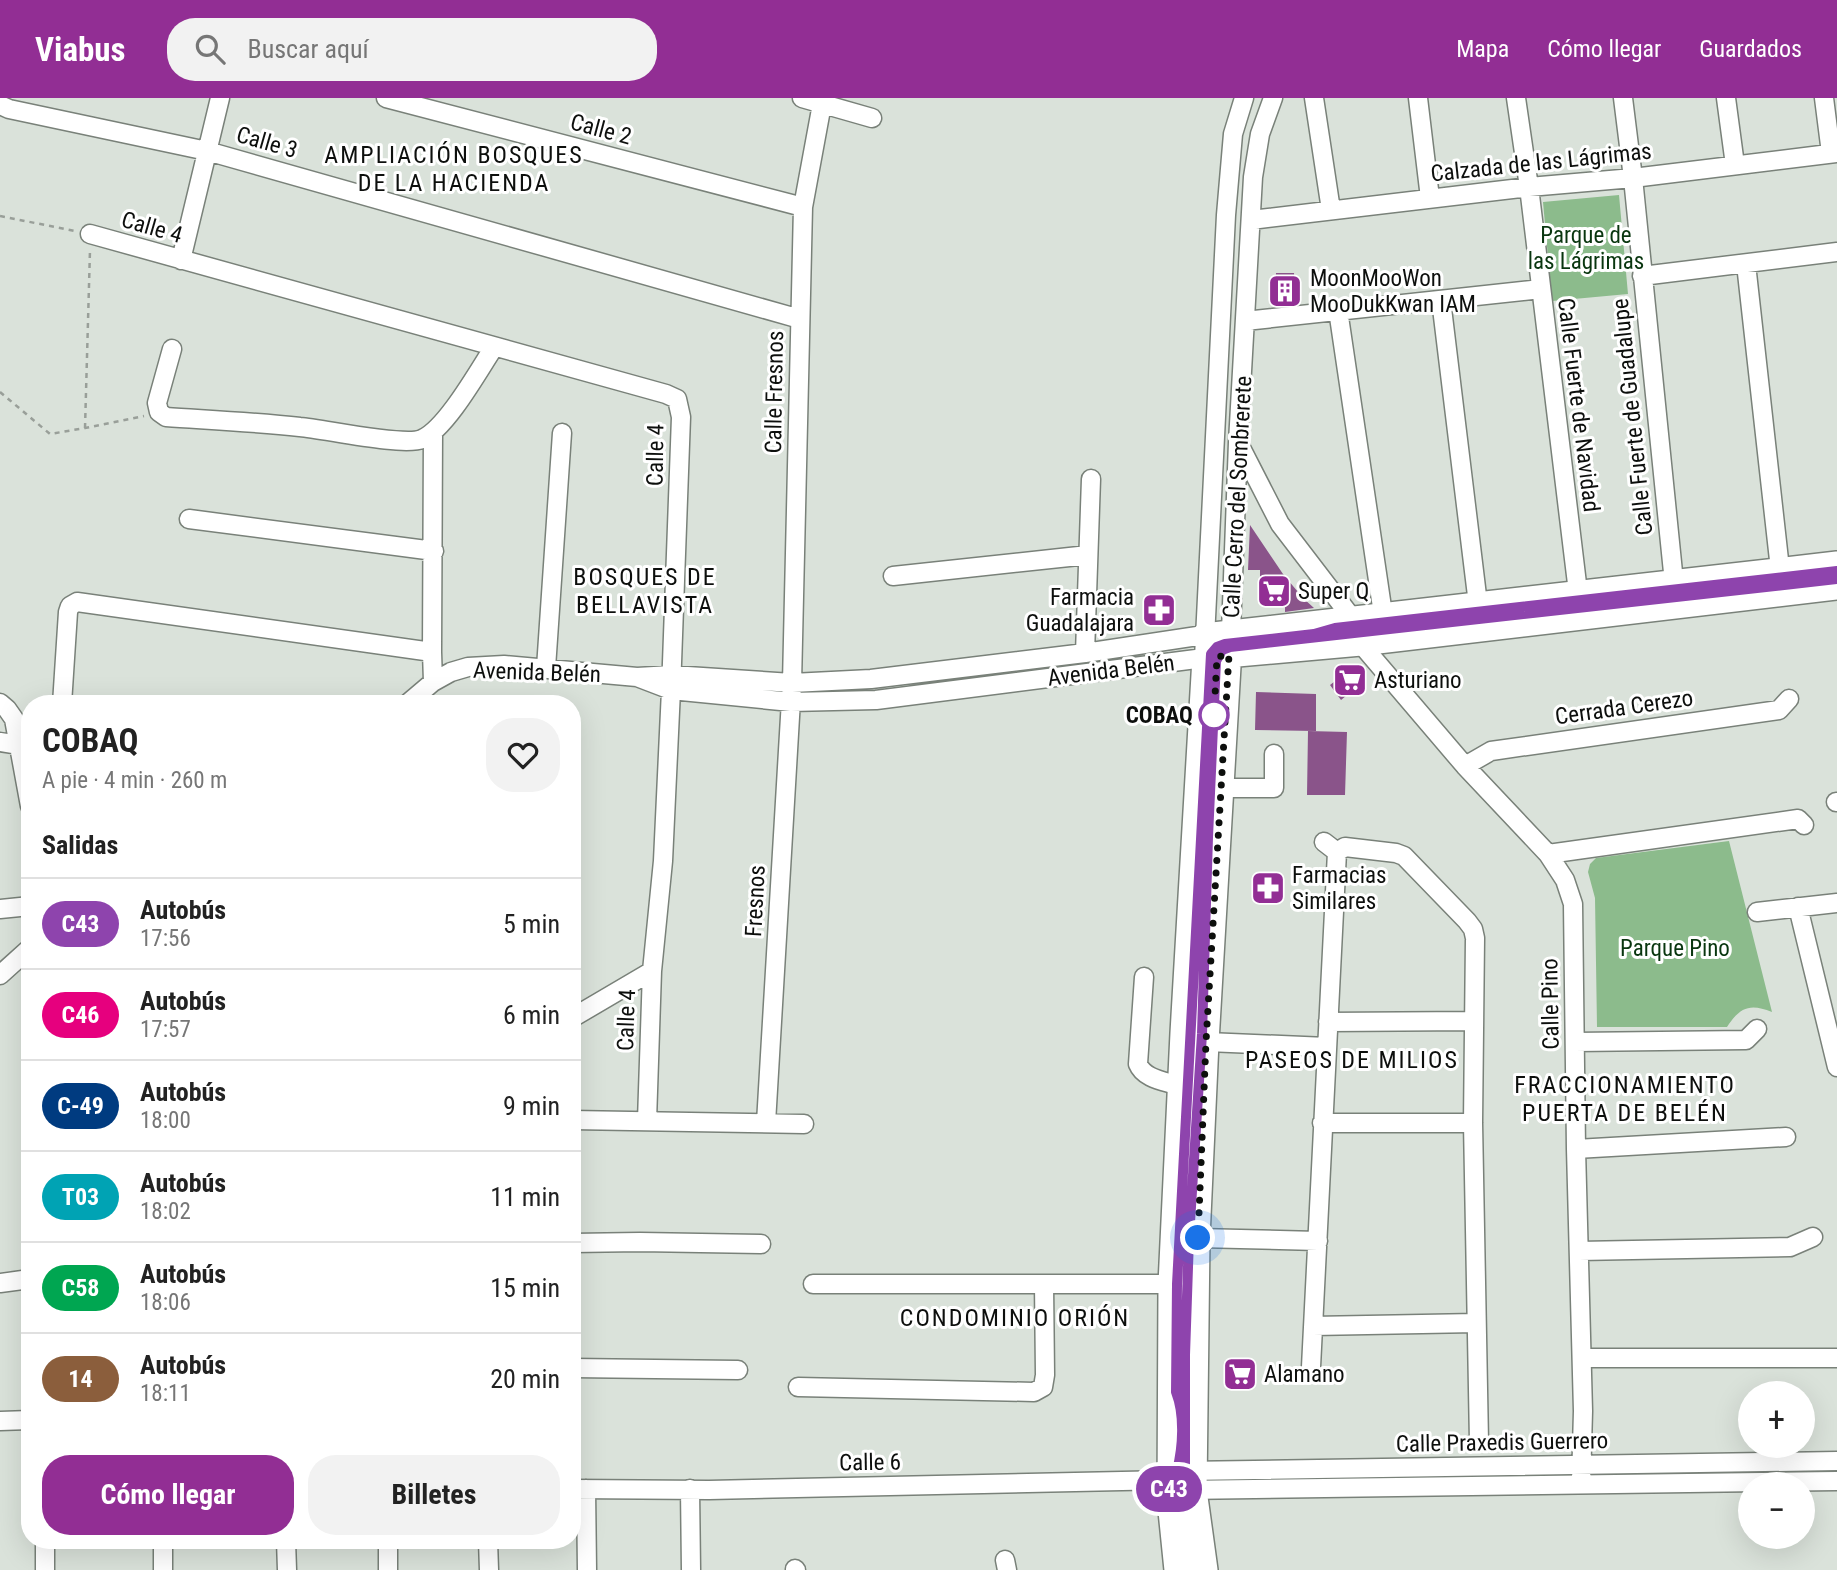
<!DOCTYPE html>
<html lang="es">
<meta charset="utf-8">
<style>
body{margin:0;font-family:"Roboto Condensed",sans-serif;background:#f2f2f2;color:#222;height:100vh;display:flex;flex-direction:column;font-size:26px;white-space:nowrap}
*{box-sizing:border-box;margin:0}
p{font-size:23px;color:#767676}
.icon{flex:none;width:38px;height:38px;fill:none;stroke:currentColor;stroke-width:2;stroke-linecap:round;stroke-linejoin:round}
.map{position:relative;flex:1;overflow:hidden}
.drawer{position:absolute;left:21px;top:597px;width:560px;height:854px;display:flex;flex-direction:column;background:#fff;border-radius:28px;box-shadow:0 7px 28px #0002}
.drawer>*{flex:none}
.badge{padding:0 14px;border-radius:23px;font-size:24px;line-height:46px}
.fabs{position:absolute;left:1738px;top:1283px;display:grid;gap:14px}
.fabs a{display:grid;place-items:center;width:77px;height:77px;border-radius:50%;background:#fff;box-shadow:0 7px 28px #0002;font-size:35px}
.you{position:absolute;width:35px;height:35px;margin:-18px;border:5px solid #fff;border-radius:50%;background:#1a73e8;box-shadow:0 0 0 10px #1a73e833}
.map>.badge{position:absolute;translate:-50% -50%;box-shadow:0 0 0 4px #fff}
h2{padding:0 21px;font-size:26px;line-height:63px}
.round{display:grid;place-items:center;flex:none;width:74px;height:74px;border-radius:28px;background:#f2f2f2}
.head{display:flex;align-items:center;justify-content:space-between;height:119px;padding:0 21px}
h1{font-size:33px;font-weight:700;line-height:52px}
.action{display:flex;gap:14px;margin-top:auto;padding:14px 21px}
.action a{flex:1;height:80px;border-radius:28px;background:#922e94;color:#fff;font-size:28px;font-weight:700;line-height:80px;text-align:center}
.action a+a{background:#f2f2f2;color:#222}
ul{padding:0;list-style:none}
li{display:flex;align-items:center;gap:21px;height:91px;padding:0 21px;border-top:2px solid #e0e0e0}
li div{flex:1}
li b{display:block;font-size:26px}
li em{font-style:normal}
li .badge{min-width:77px;font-weight:700;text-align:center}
header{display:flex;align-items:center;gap:42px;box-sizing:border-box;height:98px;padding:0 35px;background:#922e94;color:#fff}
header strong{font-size:33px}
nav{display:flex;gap:38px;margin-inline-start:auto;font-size:24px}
.search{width:490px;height:63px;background:#f2f2f2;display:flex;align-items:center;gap:18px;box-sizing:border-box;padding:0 24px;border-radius:28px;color:#767676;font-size:26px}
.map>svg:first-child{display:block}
.green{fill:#8cbb8c}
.building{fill:#8a548a}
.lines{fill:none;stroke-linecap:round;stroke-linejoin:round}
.minor-casing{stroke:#798179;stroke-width:21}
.major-casing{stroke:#798179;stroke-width:26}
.path{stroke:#999f99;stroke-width:2.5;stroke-dasharray:5 5;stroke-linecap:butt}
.minor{stroke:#fff;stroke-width:18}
.major{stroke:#fff;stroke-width:23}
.line-casing{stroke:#fff;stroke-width:16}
.line{stroke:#8e44ad;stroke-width:10}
.walk{stroke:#0d0f0d;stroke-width:7;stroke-dasharray:0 12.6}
.stop-dot{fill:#fff;stroke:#8e44ad;stroke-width:3.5}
.labels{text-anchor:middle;stroke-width:6;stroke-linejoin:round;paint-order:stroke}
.street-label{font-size:23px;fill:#0d0f0d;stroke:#fff}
.park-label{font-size:23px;fill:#09360f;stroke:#fff}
.poi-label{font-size:23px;fill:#0d0f0d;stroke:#fff;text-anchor:start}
.stop-label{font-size:23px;font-weight:bold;fill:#0d0f0d;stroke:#fff;text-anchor:end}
.neighbourhood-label{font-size:24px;letter-spacing:2px;fill:#0d0f0d;stroke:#fff}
</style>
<header>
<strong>Viabus</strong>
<div class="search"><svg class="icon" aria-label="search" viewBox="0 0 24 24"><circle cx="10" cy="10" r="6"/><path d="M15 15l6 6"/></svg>Buscar aquí</div>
<nav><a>Mapa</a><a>Cómo llegar</a><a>Guardados</a></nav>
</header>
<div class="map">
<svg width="1837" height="1472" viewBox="0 0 1837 1472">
<rect width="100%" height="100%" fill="#dae2da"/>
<path class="green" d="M1619 97 1628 196 1552 203 1543 104Z
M1729 743 1772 914C1750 905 1740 909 1727 929H1597L1595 800 1588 774 1590 766 1596 760Z"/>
<path class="building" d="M1276 175H1294L1296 206 1274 208Z
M1250 427 1283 476 1303 500 1314 510 1285 514V505L1272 508 1260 497V472H1248Z
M1352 570 1363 584 1341 602 1330 587Z
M1256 594 1316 596V633L1255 632Z
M1308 633 1347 634 1345 697H1307Z"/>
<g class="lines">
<g class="minor-casing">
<path id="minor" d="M386 0 803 109
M802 0 872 20
M1314 0 1331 112
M1418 0 1430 100
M1516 0 1529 89 1578 494
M1623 0 1633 80 1675 494
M1726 0 1735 67
M1824 0 1831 55
M0 7 9 11 207 53 800 221
M1251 122 1529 89 1633 80 1837 55
M90 136 666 296 677 301 681 319 671 592 663 763 652 873 647 1023
M181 162 220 0
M1746 166 1780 471
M1642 178 1837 154
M1441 202 1478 506
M1338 212 1383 516
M1245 223 1541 191
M172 251 157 305 159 314 166 319C210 322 255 324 300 329 324 331 404 349 422 341 446 331 479 272 494 249
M433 335 432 554 433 584
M1238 344 1280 426 1352 520
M189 421 434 453
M893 478 1088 457
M1361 546 1465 668 1548 756 1565 782 1573 806 1576 1051 1583 1313 1581 1385
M1085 555 1091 381
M546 570 562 335
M637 579 671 592 791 604 876 602 1204 560 1226 117 1233 36 1244 0
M0 605 7 611 14 621 30 708
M62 606 68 514 70 508 77 504 432 554
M407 606 433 584 451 574 468 569 504 567 637 579 672 577 792 585 871 581 1085 555 1204 537
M0 644 19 647
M1465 668 1491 653 1779 612 1789 601
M1222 690H1274V656
M1836 704H1837
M1209 721 1216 563 1231 534 1238 344 1253 79 1260 36 1273 0
M1324 744 1337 754 1345 749 1396 755 1404 758 1467 823 1473 831 1475 840 1473 1025 1479 1344
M1548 756 1798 721 1804 727
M1798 809 1837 969
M0 811 30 808
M1757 814 1837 805
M0 877 30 850
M1144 879 1138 966C1144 981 1165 983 1179 988
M572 920 652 873
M1328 924 1473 923
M1207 944 1327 949
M1575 944 1746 942 1757 931
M572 1022 804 1026
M766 1025 792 585 803 109 822 6
M1322 1025H1473
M1576 1051 1786 1039
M1198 1140 1318 1143
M572 1145 640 1144 761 1146
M1579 1153 1790 1149 1813 1139
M0 1185 30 1181
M813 1186H1170
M1313 1228 1476 1225
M1582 1260H1837
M1311 1269 1337 754
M572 1270 738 1272
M798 1289 1034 1294 1043 1289 1045 1277 1044 1186
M1176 1294 1181 1305V1335L1178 1381
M0 1323 30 1322
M1183 1373 1837 1363
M572 1391 709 1392 1169 1382
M586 1391 587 1472
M690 1391 691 1472
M1183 1392 1837 1383
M1185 1392 1193 1472
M163 1442V1472
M286 1442 287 1472
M388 1442V1472
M488 1442 489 1472
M1005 1462 1007 1472
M795 1471 796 1472
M45 1472V1442"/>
</g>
<g class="major-casing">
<path id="major" d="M1204 537 1837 465
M1176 1472 1169 1403 1170 1186 1182 935 1204 560 1361 546 1837 490
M1206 1472 1195 1392 1198 1140 1207 944 1231 534"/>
</g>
<path class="path" d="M0 118 75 133
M0 294 50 336 85 330 144 318
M85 330 90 152"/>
<use href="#minor" class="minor"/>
<use href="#major" class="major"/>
</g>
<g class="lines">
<g class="line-casing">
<path id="line" d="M1837 473 1335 530 1314 536 1225 546 1217 549 1211 556 1177 1186 1176 1294C1185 1317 1183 1349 1177 1373H1169V1392H1185V1257L1189 1140 1202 936 1208 739 1216 563 1222 552 1230 549 1837 481"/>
</g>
<use href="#line" class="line"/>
<path class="walk" d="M1198 1140 1206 944 1229 557 1217 559 1214 617"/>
</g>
<defs>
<g id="building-square" transform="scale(1.75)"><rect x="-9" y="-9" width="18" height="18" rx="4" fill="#922e94" stroke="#fff"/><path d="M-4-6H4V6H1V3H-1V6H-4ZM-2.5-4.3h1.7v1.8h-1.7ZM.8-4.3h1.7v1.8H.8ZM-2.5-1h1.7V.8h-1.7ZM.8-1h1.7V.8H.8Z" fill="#fff"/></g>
<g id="supermarket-square" transform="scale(1.75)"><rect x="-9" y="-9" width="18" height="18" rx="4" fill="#922e94" stroke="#fff"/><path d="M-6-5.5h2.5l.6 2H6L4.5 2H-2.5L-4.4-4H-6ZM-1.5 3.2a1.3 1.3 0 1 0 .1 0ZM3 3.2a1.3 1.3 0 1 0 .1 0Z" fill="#fff"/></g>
<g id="pharmacy-square" transform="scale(1.75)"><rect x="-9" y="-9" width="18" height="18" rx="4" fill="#922e94" stroke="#fff"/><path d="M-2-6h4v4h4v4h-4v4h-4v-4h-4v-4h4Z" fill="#fff"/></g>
</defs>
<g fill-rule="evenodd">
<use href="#building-square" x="1285" y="193"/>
<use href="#supermarket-square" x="1274" y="493"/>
<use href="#pharmacy-square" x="1159" y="512"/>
<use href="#supermarket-square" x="1350" y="582"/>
<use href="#pharmacy-square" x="1268" y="790"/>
<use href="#supermarket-square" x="1240" y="1276"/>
</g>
<circle class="stop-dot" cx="1214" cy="617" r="14"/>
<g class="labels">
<g class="street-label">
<text transform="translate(601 31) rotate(15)" y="8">Calle 2</text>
<text transform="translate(267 44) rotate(16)" y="8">Calle 3</text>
<text transform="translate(1541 64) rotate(-6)" y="8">Calzada de las Lágrimas</text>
<text transform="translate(152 129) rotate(16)" y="8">Calle 4</text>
<text transform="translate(774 294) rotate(-89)" y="8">Calle Fresnos</text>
<text transform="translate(1579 307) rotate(83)" y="8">Calle Fuerte de Navidad</text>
<text transform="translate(1632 319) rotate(-96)" y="8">Calle Fuerte de Guadalupe</text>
<text transform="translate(655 357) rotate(-89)" y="8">Calle 4</text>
<text transform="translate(1237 399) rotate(-87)" y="8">Calle Cerro del Sombrerete</text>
<text transform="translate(1111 572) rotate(-7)" y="8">Avenida Belén</text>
<text transform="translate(537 574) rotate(2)" y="8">Avenida Belén</text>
<text transform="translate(1624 609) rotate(-8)" y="8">Cerrada Cerezo</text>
<text transform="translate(755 803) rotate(-87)" y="8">Fresnos</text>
<text transform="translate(1550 906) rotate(-91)" y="8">Calle Pino</text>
<text transform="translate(626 922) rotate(-88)" y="8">Calle 4</text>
<text transform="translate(1502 1344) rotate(-1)" y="8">Calle Praxedis Guerrero</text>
<text transform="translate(870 1364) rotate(-1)" y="8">Calle 6</text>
</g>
<g class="park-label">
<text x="1586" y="145">Parque de<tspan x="1586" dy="26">las Lágrimas</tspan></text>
<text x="1675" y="858">Parque Pino</text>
</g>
<g class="poi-label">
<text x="1310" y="188">MoonMooWon<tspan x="1310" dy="26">MooDukKwan IAM</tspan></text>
<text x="1298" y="501">Super Q</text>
<text x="1134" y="507" text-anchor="end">Farmacia<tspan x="1134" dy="26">Guadalajara</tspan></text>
<text x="1374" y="590">Asturiano</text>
<text x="1292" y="785">Farmacias<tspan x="1292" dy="26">Similares</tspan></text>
<text x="1264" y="1284">Alamano</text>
</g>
<g class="stop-label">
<text x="1193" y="625">COBAQ</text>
</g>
<g class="neighbourhood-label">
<text x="454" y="65">AMPLIACIÓN BOSQUES<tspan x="454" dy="28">DE LA HACIENDA</tspan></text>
<text x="645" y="487">BOSQUES DE<tspan x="645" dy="28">BELLAVISTA</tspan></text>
<text x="1352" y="970">PASEOS DE MILIOS</text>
<text x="1625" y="995">FRACCIONAMIENTO<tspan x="1625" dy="28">PUERTA DE BELÉN</tspan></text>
<text x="1015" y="1228">CONDOMINIO ORIÓN</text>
</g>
</g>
</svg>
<div class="fabs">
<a>+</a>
<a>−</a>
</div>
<div class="you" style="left:1198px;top:1140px"></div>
<b class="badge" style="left:1169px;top:1391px;background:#8e44ad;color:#fff">C43</b>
<section class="drawer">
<div class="head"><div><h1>COBAQ</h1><p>A pie · 4 min · 260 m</p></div><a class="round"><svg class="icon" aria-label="heart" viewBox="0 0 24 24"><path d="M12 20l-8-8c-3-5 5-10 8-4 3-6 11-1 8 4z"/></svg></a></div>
<h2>Salidas</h2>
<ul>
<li><span class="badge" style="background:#8e44ad;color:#fff">C43</span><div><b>Autobús</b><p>17:56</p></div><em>5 min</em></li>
<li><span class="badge" style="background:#e6007e;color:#fff">C46</span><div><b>Autobús</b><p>17:57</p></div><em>6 min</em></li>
<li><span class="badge" style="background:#003b80;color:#fff">C-49</span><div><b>Autobús</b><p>18:00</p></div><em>9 min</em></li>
<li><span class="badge" style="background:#00a3b4;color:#fff">T03</span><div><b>Autobús</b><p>18:02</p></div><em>11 min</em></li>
<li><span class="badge" style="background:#00a651;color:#fff">C58</span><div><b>Autobús</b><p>18:06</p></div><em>15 min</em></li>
<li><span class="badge" style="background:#8b5e3c;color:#fff">14</span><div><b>Autobús</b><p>18:11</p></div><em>20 min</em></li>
</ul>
<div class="action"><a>Cómo llegar</a><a>Billetes</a></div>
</section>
</div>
